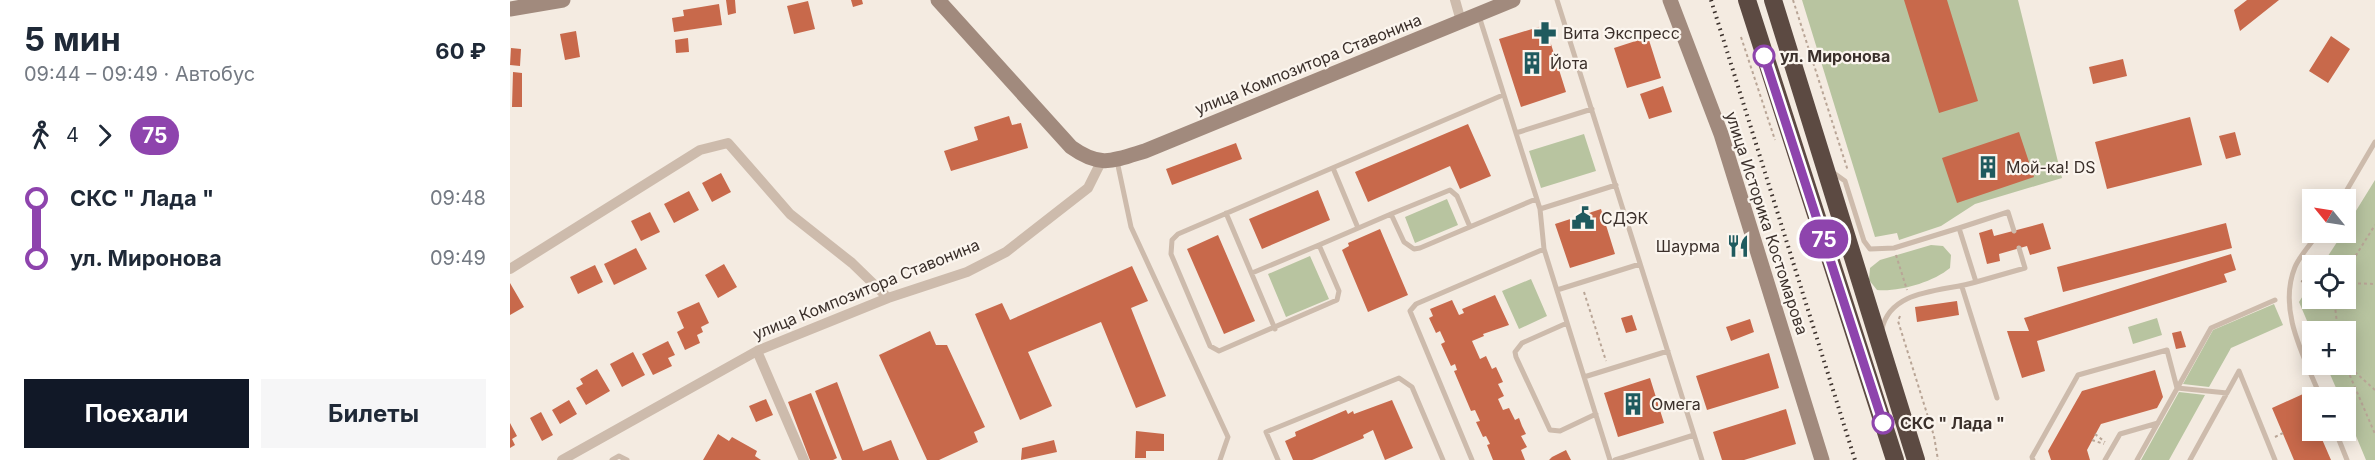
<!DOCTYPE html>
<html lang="ru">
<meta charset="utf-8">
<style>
body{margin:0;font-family:Inter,sans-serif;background:#f6f6f7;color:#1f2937;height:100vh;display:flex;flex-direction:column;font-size:22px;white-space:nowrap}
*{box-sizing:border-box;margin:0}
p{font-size:20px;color:#747a83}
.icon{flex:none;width:33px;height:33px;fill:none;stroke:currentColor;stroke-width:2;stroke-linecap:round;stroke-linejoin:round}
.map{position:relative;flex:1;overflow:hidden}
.panel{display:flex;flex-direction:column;background:#fff;width:510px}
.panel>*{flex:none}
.badge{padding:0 12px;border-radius:20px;font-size:21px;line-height:39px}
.needle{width:39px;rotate:300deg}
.tools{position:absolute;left:1792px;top:189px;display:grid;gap:12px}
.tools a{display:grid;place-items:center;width:54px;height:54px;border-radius:0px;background:#fff;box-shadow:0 3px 15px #0003;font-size:30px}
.map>.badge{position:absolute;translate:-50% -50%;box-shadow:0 0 0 3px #fff}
.legs{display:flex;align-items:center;gap:9px;height:66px;padding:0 24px;font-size:20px}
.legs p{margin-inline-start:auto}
.head{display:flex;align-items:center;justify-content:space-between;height:102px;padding:0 24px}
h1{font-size:33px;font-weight:700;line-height:45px}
.action{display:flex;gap:12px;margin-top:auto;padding:12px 24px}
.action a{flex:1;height:69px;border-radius:0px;background:#111827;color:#fff;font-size:24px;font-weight:700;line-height:69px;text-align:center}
.action a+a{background:#f6f6f7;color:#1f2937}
ul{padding:0 24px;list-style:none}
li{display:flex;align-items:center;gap:21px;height:60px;font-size:22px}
li i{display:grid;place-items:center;width:9px;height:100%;margin:0 8px;background:currentColor}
li i::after{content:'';width:15px;height:15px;margin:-8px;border:4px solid;border-radius:50%;background:#fff}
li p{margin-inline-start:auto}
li:first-child i{background:linear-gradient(#0000 50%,currentColor 0)}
li:last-child i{background:linear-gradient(currentColor 50%,#0000 0)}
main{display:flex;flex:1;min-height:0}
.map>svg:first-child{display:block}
.green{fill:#b8c4a0}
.building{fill:#c8694b}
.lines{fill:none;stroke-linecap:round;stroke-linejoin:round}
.path{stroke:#b9a596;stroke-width:2;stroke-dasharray:3 3;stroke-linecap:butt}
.lane{stroke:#cdbbac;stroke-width:5}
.street{stroke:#cdbbac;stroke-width:10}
.secondary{stroke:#a18a7d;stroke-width:15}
.highway{stroke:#5c4a42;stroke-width:18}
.rail{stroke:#3b302b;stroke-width:4;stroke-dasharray:1.5 4.5;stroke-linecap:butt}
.line-1-casing{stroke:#fff;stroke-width:14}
.line-1{stroke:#8e44ad;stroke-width:9}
.stop-1-dot{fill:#fff;stroke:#8e44ad;stroke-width:3}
.labels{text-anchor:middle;stroke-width:4.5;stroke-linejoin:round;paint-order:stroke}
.poi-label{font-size:16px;fill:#3b302b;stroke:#fbf5ee;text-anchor:start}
.stop-label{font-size:16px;font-weight:bold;fill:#3b302b;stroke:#fbf5ee;text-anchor:start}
.street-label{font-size:16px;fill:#3b302b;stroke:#fbf5ee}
</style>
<main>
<section class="panel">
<div class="head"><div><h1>5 мин</h1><p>09:44 – 09:49 · Автобус</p></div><b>60 ₽</b></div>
<div class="legs"><svg class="icon" aria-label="walk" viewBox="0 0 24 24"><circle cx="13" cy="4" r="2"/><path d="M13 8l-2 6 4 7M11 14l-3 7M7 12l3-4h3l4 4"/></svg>4<svg class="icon" aria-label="forward" viewBox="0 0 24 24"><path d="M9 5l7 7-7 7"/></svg><b class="badge" style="background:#8e44ad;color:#fff">75</b></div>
<ul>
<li><i style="color:#8e44ad"></i><b>СКС &quot; Лада &quot;</b><p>09:48</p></li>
<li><i style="color:#8e44ad"></i><b>ул. Миронова</b><p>09:49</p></li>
</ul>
<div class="action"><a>Поехали</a><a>Билеты</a></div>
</section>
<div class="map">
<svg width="1865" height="460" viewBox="0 0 1865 460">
<rect width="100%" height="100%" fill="#f4ebe1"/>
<path class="green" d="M1292 0H1508L1552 178 1465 204 1431 226 1389 240 1387 233 1365 237Z
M1074 134 1086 171 1031 188 1019 151Z
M1865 180V460H1856L1836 412V398L1830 397 1816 365 1836 364V332H1803V335L1789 302 1803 280V298H1836V266L1812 265 1833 233 1836 232V227Z
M937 199 948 225 905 243 895 217Z
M1421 245 1433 246 1441 255 1440 268C1423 282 1390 292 1367 290L1359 280 1360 268 1370 260Z
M800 256 819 299 776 317 758 274Z
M1021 279 1037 316 1009 329 992 291Z
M1764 304 1773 325 1721 348 1699 387 1673 384 1703 330Z
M1647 318 1652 335 1623 344 1618 327Z
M1669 392 1695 395 1659 460H1631Z"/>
<path class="building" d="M216 0H225L226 13 218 15Z
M341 0H352L353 4 343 7Z
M1394 0H1437L1468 101 1429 113Z
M1737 0H1769L1730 31 1724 10Z
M298 1 305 29 284 34 277 6Z
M209 4 212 25 164 32 162 18 174 16 173 10Z
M1035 25 1056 92 1011 107 989 39Z
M66 31 70 57 55 60 50 34Z
M1821 36 1840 49 1818 83 1799 71Z
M1138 37 1151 78 1117 88 1104 48Z
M178 38 179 52 166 53 165 40Z
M1 48 11 49 10 66 0 65Z
M1613 59 1617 76 1583 84 1579 67Z
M3 72 12 73V107H2Z
M1153 86 1162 112 1139 119 1130 94Z
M499 116 502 125 511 123 518 148 441 171 434 151 468 140 464 127Z
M1680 117 1692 165 1597 189 1585 142Z
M958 124 981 176 950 189 940 166 858 202 845 172Z
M1509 132 1524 177 1447 203 1432 158Z
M1725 132 1731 155 1716 159 1709 136Z
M726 143 732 159 662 185 656 169Z
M211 173 221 192 202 202 192 183Z
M808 190 820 220 752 249 739 219Z
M179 191 189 210 164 223 154 204Z
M1091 209 1105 254 1060 268 1045 224Z
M140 212 150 232 131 241 121 221Z
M1533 223 1541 249 1520 255 1517 246 1489 254 1490 261 1477 264 1469 233 1482 229 1484 236Z
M1716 223 1722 248 1553 292 1547 267Z
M870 229 898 295 858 312 832 250 839 246 838 243Z
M708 235 745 321 714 334 677 249Z
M126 248 137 269 104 285 94 264Z
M1721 254 1726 270 1714 274 1717 282 1527 341 1535 371 1512 378 1497 331H1519L1514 318Z
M214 264 227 287 208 298 195 275Z
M85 265 93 282 68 294 60 277Z
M622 266 638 301 621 308 656 396 626 408 591 322 518 352 542 406 510 420 465 314 492 303 500 320Z
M0 283 14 307 0 315Z
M985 295 999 325 973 334 974 336 962 341 970 359 976 356 982 369 986 367 993 382 988 384 994 396 988 399 993 410 999 408 1005 420 1009 418 1012 426 1016 434 1011 436 1017 447 1011 450 1015 460H983L977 445 980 444 976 436 973 437 966 422 970 421 965 410 961 411 944 371 947 370 945 364 941 366 931 344 935 342 930 331 926 333 919 318 923 316 920 309 942 300 949 315 954 313 952 309Z
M1447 301 1449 315 1407 322 1405 307Z
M189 302 199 323 191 327 193 332 187 335 190 343 175 350 167 332 174 328 167 312Z
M1122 315 1127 330 1116 333 1111 318Z
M1240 319 1244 332 1221 341 1216 327Z
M420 331 426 345H437L475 427 464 432 468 442 429 460H417L369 355Z
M1671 331 1676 347 1666 349 1662 333Z
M158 341 165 355 158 358 162 366 143 375 132 354Z
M123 352 135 375 112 387 100 364Z
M1259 353 1269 388 1197 410 1186 376Z
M87 369 100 391 76 405 66 388 73 384 70 379Z
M1645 370 1653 397 1647 408 1591 424 1577 450 1580 460H1541L1538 451 1572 391Z
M1140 378 1154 423 1108 437 1094 393Z
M327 382 353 451 381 440 389 460H332L305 391Z
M301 393 327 458 323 460H300L278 402Z
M1793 394 1803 419V430H1808L1821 460H1784L1762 408Z
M256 399 263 415 246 422 239 406Z
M59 400 67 414 50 424 42 410Z
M882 400 903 448 875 460 863 430 853 435 854 438 802 460H783L775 441 786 436 785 432 836 410 838 414 843 411 844 414Z
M1276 409 1286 444 1234 460H1212L1203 432Z
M31 412 43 435 32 441 20 418Z
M0 423 7 436 2 439 5 445 0 448Z
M626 431 654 434V451H636V458H625Z
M208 434 219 441 222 437 247 451 245 456 251 460H193Z
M544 440 547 452 511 460 512 448Z
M1056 450 1061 460H1039L1042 457Z"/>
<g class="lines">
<path class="path" d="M1283 0 1338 171
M1231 37 1265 140
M1386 255 1397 290
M1836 271 1865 225
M1791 281 1803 285
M1836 283 1865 284
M1074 292 1096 361
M1824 298 1828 332
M1390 316 1388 321 1424 436 1428 460
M1835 364 1865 434
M1836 364 1865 390
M1585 434 1595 442
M1765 437 1773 433
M1582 440 1594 444"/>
<path class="lane" d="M1047 0 1192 460
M969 16 1030 209 1034 249 1100 460
M993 95 668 234 662 240 661 254 700 346 709 351 827 300 829 291 809 245 881 214 894 242 904 249 910 248 1026 199
M1006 133 1082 109
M607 161 621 227 718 437 710 460
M823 168 848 228
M1321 171 1335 181 1354 241 1360 249 1384 248 1449 228 1466 282C1434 292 1381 288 1372 329
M1831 200 1865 142
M1030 209 1106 185
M716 213 765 329
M881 214 940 190 947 196 960 227
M1449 228 1498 212 1504 231
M1809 232C1802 243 1790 255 1785 267 1767 311 1795 358 1811 398
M742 273 809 245
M1466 282 1515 268 1509 248
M1452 287 1487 398
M1047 290 1130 264
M1057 323 1012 343 1005 352 1006 357 1040 430 1050 431 1086 414
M1074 377 1158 351
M1825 430 1837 460
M102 460 109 456 117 460
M768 460 756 432 889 378 902 387 933 460
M962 460 900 311 906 304 1034 249
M1105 460 1184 435
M1523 460 1522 457 1568 375 1657 350 1667 388 1717 393
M1595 460 1610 434 1648 423
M1627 460 1701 328 1765 300
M1680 460 1729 371 1765 460"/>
<path class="street" d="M945 0 951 21
M0 269 190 150 218 143 280 214 342 263 378 298
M247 351 294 460
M52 460 247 351 378 298 457 272 496 252 578 188 591 162"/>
<path class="secondary" d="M428 0 561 147C590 168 603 161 635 151L1003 0
M1160 0 1211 134 1312 460
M0 9 53 0"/>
<path class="highway" d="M1237 0 1385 460
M1263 0 1406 460"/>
<path class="rail" d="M1201 0 1345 460"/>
</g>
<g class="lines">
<g class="line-1-casing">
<path id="line-1" d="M1254 56 1373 423"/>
</g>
<use href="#line-1" class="line-1"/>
</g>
<defs>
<g id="pharmacy-bare" transform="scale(1.8)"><path d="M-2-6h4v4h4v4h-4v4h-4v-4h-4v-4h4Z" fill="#1f5a5e" stroke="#fbf5ee" stroke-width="2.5" paint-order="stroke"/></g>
<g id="building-bare" transform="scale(1.8)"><path d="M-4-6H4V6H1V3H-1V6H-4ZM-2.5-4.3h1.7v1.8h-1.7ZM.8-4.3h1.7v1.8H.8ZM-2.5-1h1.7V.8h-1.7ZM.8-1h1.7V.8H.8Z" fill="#1f5a5e" stroke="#fbf5ee" stroke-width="2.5" paint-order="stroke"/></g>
<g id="civic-bare" transform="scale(1.8)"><path d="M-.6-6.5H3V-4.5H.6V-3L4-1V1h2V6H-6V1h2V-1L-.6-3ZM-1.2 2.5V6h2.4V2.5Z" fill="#1f5a5e" stroke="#fbf5ee" stroke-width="2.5" paint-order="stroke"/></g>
<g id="restaurant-bare" transform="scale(1.8)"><path d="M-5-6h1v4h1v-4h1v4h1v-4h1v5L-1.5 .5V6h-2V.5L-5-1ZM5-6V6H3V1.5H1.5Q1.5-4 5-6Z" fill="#1f5a5e" stroke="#fbf5ee" stroke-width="2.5" paint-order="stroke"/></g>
</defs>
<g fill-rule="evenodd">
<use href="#pharmacy-bare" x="1035" y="33"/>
<use href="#building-bare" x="1022" y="63"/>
<use href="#building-bare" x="1478" y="167"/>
<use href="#civic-bare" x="1073" y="218"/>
<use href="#restaurant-bare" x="1228" y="246"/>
<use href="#building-bare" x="1123" y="404"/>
</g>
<g class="stop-1-dot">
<circle cx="1254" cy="56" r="10"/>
<circle cx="1373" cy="423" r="10"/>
</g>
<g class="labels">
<g class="poi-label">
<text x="1053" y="39">Вита Экспресс</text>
<text x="1040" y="69">Йота</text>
<text x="1496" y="173">Мой-ка! DS</text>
<text x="1091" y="224">СДЭК</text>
<text x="1210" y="252" text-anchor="end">Шаурма</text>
<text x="1141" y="410">Омега</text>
</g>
<g class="stop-label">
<text x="1270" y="62">ул. Миронова</text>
<text x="1390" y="429">СКС " Лада "</text>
</g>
<g class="street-label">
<text transform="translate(798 64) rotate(-22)" y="6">улица Композитора Ставонина</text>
<text transform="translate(1257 223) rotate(72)" y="6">улица Историка Костомарова</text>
<text transform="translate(356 289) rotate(-22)" y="6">улица Композитора Ставонина</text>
</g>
</g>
</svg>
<div class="tools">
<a><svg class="needle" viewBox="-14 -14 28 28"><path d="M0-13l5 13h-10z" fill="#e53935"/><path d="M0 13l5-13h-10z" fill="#747a83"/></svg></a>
<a><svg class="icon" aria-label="locate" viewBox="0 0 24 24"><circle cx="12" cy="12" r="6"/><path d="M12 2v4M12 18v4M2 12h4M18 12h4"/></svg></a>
<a>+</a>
<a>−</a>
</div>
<b class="badge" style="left:1314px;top:239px;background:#8e44ad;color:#fff">75</b>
</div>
</main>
